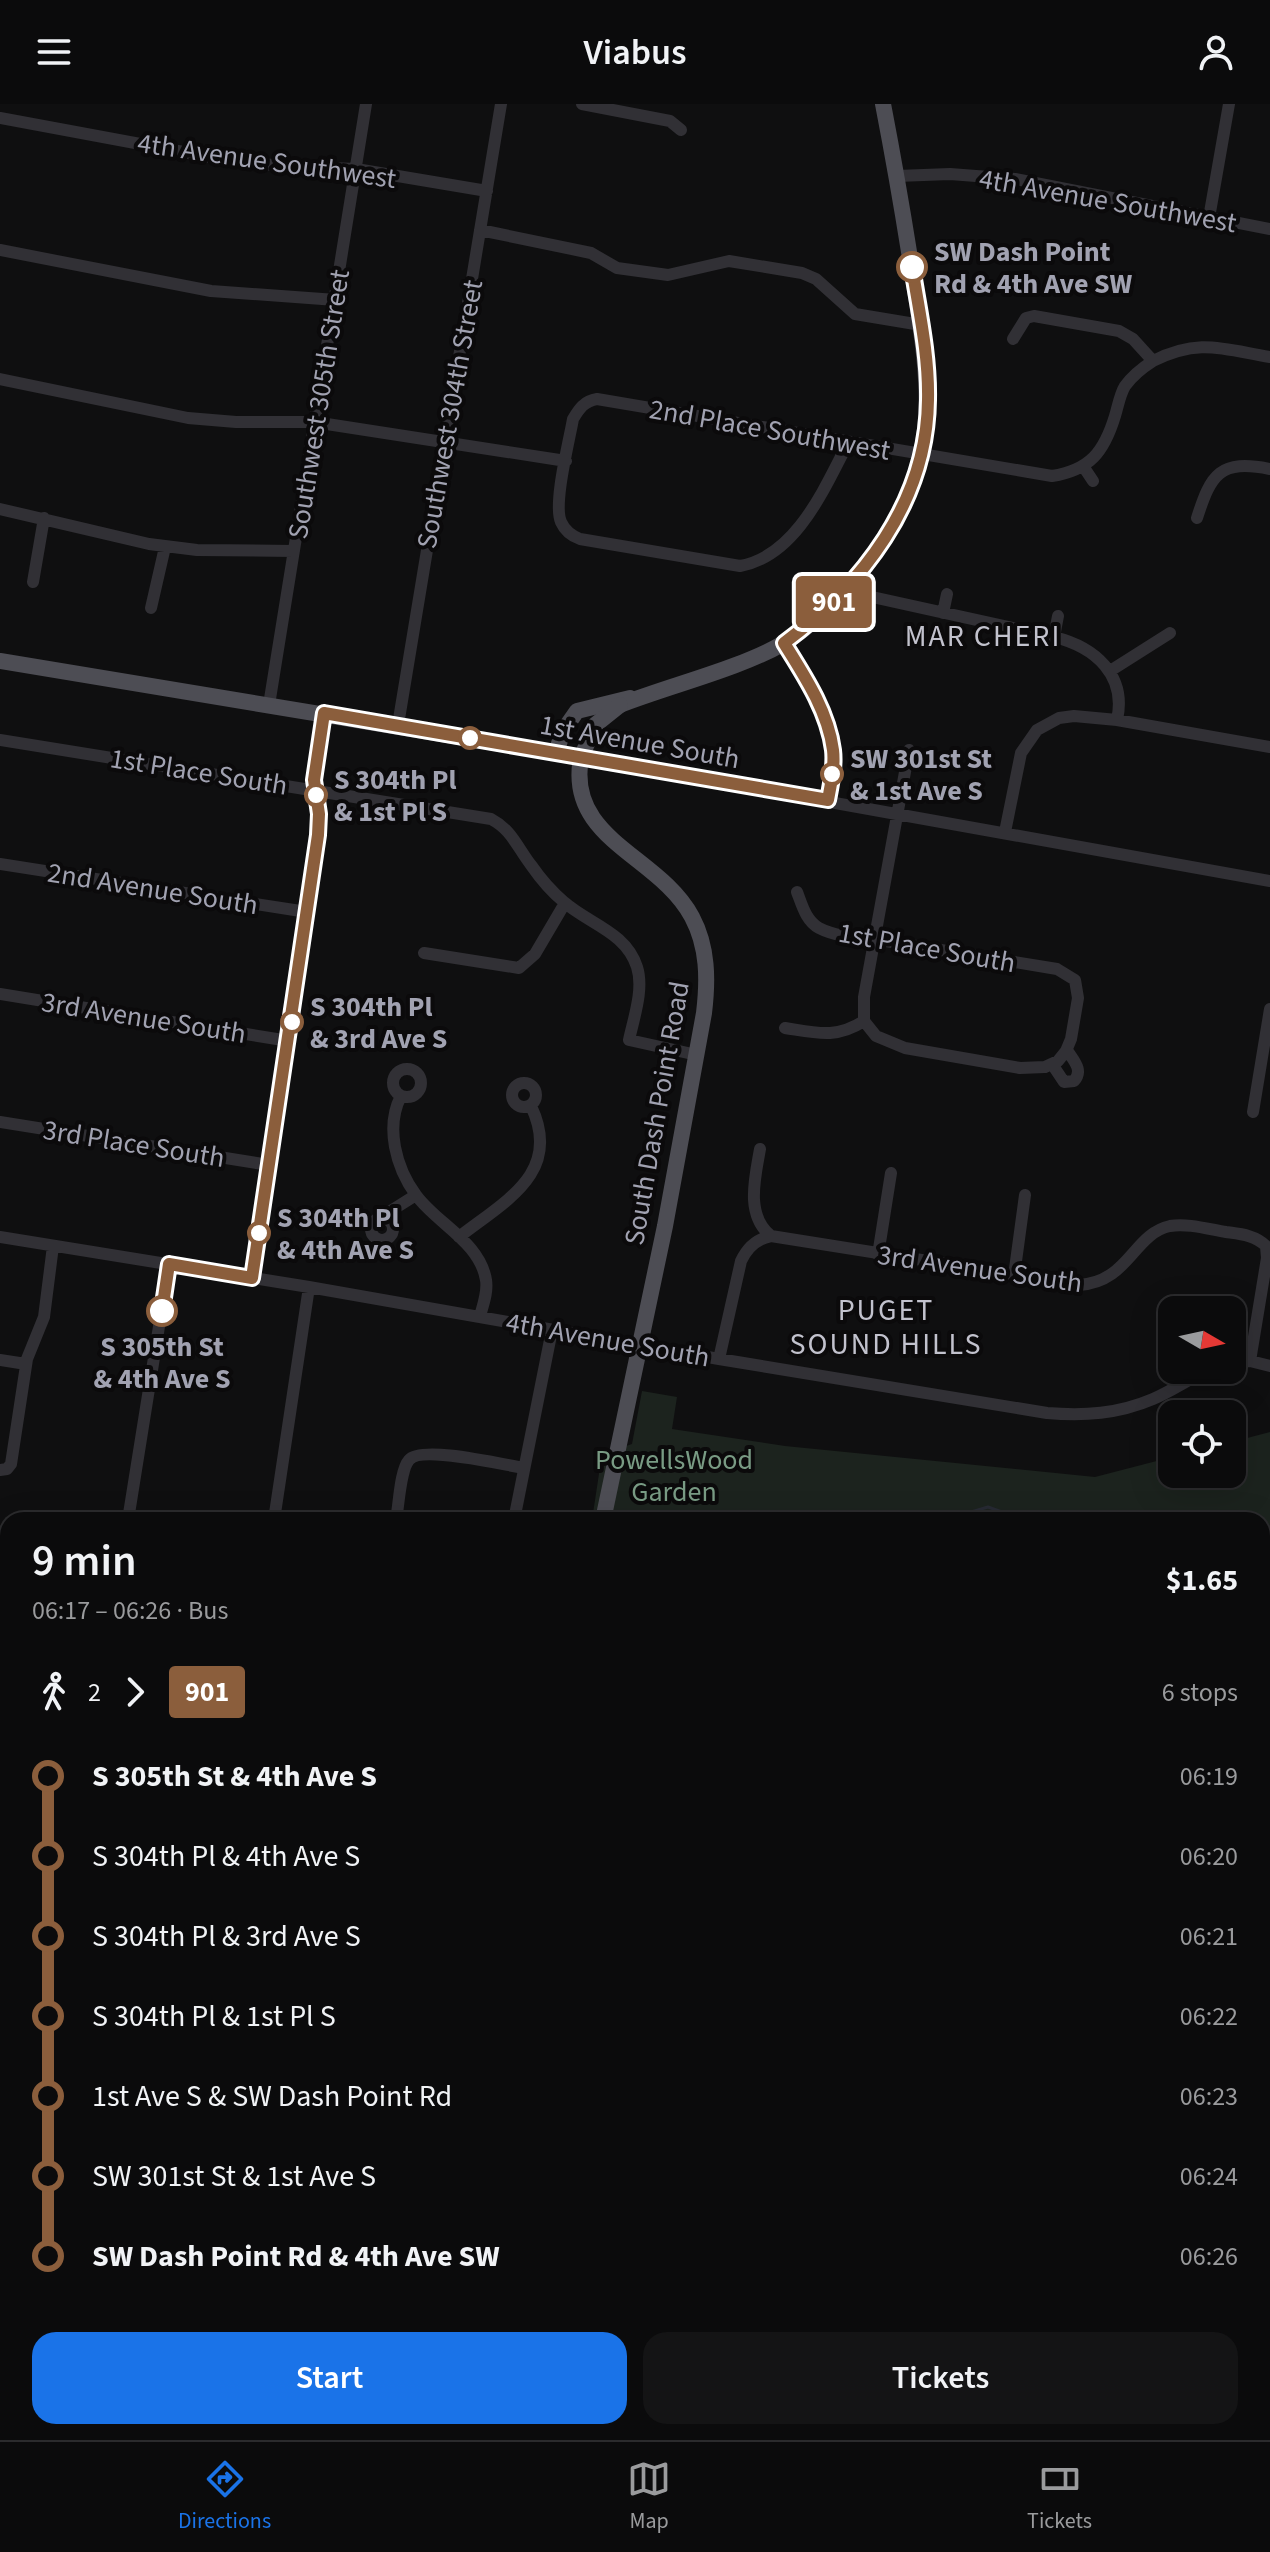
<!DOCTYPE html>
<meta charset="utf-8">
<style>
body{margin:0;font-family:"Source Sans 3",sans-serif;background:#141415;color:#f1f3f6;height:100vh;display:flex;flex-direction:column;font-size:30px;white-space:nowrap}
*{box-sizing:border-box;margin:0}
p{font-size:26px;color:#9a9b9d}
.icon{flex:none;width:44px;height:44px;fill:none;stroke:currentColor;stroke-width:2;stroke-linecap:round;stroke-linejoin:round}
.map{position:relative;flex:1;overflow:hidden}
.panel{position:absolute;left:0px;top:1408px;width:1270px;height:928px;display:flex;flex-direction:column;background:#0b0b0c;border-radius:24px 24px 0 0;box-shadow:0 8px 32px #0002,0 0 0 2px #2b2b2d}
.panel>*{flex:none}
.badge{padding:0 16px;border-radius:6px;font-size:28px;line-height:52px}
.needle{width:52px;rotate:99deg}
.fabs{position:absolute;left:1158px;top:1192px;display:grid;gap:16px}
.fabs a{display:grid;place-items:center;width:88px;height:88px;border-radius:16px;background:#0b0b0c;box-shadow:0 8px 32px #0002,0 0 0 2px #2b2b2d;font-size:40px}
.map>.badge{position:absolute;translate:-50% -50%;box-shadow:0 0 0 4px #fff}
.legs{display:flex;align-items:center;gap:12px;height:88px;padding:0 32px;font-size:26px}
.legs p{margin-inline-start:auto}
.headline{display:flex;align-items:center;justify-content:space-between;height:136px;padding:0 32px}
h1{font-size:44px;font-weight:600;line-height:60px}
.cta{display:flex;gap:16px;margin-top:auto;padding:16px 32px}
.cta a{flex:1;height:92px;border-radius:24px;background:#1a73e8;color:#fff;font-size:32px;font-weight:600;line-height:92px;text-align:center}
.cta a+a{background:#141415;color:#f1f3f6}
ul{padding:0 32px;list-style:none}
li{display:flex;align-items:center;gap:28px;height:80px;font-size:30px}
li i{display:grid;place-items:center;width:12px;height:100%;margin:0 10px;background:currentColor}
li i::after{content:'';width:20px;height:20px;margin:-10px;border:6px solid;border-radius:50%;background:#0b0b0c}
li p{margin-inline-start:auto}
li:first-child i{background:linear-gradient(#0000 50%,currentColor 0)}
li:last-child i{background:linear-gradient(currentColor 50%,#0000 0)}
header{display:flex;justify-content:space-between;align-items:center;height:104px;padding:0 32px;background:#0b0b0c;font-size:36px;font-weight:600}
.tab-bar{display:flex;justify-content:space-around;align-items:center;height:112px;border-top:2px solid #2b2b2d;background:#0b0b0c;font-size:22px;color:#9a9b9d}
.tab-bar a{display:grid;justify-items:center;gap:4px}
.tab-bar .current{color:#1a73e8}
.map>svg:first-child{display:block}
.built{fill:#1c1b1d}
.green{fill:#1c231e}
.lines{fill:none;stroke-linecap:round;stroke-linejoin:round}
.stream{stroke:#272a33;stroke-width:3}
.minor{stroke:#313035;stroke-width:12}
.major{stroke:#4d4d54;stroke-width:16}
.major-bridge{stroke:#4d4d54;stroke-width:16}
.line-1-casing{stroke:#fff;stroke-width:18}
.line-1{stroke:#8b5e3c;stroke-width:12}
.stop-1-dot{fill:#fff;stroke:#8b5e3c;stroke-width:4}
.labels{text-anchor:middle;stroke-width:8;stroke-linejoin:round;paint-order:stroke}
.street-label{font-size:28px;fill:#a1a2b1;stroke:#0b0a0b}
.stop-label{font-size:28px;font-weight:bold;fill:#a1a2b1;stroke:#0b0a0b;text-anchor:start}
.park-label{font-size:28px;fill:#799b84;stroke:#0b0a0b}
.neighbourhood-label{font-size:30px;letter-spacing:2px;fill:#c2c2cd;stroke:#0b0a0b}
</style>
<header><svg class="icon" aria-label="menu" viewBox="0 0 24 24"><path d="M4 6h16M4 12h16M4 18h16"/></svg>Viabus<svg class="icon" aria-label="person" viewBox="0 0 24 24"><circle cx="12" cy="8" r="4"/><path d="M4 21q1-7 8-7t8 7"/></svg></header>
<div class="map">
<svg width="1270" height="2336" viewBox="0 0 1270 2336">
<rect width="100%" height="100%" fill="#0f0f10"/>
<path class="built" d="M0 2291 8 2292V2328H128L127 2336H0Z
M703 2328H809L849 2336H702Z"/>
<path class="green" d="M642 1287 677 1293 672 1325 785 1342 1095 1373 1172 1353V1370H1232V1338L1270 1328V1837L1262 1836V1416H592L602 1350 632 1340Z
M8 1962V2025L0 2031V1971Z
M0 2316H8V2328H99L102 2336H0Z"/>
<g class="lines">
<path class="stream" d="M944 1416 988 1403 1025 1416
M1262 1427 1270 1426
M0 2000 8 1993"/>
<path class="minor" d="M582 0 670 17 681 26
M0 14 221 55 281 62 356 65 487 87
M897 72 950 70 1015 75 1270 125
M1209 114 1229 0
M480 126 591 149 617 164 668 171 729 157 802 169 816 175 855 210 921 221
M0 146 211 187 336 196
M1013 235 1026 214 1034 212 1119 227 1133 235 1153 257C1199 234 1222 245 1270 253
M0 275 188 314 236 318H314L566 357
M848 339C824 385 796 452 740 462L580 435C572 432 565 427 561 418 553 400 569 338 573 315 579 305 584 297 597 295L1052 372C1090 366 1104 348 1115 312 1118 302 1120 290 1125 282 1133 271 1142 264 1153 257
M1083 362 1093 377
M0 405 149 440 197 446 294 447
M1197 414C1211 370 1220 355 1270 365
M33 478 44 414
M845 487 1054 533C1095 543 1127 571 1117 616
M151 504 165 443
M943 509 947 490
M1054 533 1058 512
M784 539C804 571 828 607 833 646 835 662 831 680 828 696
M1110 567 1170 529
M269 601 366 0
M398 621 501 0
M0 636 491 715C512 726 517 743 531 761 540 774 552 788 564 798 589 820 626 828 637 863 644 885 634 913 629 936L697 951
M556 649 1270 777
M1005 728 1021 649 1037 626 1059 614 1074 612 1117 616 1270 643
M0 760 307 808
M797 788C802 801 806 817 819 824 838 834 865 834 886 837 943 846 1000 856 1057 865L1075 876 1078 894 1071 935 1066 947 1058 957 1045 963 1020 964 905 944 876 932 864 917V893L909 646
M424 849 519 864 535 850 565 799
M0 890 289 937
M785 924C817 929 836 935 864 917
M1052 960 1064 978 1074 977C1084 966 1073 956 1067 946
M393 979a14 14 0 1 1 28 0a14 14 0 1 1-28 0Z
M512 991a12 12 0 1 1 24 0a12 12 0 1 1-24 0Z
M401 992C385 1023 396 1064 416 1091 436 1119 480 1138 486 1176 488 1188 483 1201 480 1212
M1253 1008 1270 905
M0 1018 269 1061
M760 1045C755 1074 745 1111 771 1132
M384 1114 389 1108 416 1091
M371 1125a11 11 0 1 1 22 0a11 11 0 1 1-22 0Z
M0 1133 309 1183 719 1255 1047 1309C1084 1312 1118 1310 1153 1295 1172 1287 1190 1274 1209 1266
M459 1133C505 1097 563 1069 531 1002
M878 1151 891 1069
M1014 1172 1025 1091
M252 1174 318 731 319 710 314 676 324 609
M719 1255 741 1157C747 1144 756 1135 771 1132L1079 1181C1129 1178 1133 1130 1170 1122 1187 1119 1208 1125 1226 1128 1240 1130 1255 1131 1266 1142L1267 1154 1250 1257
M0 1256 26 1260
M1232 1259 1250 1257 1270 1262
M0 1366 7 1365 11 1360 27 1255 44 1213 53 1142
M128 1416 169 1160
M274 1416 309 1183
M396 1416C399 1401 400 1366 409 1356 421 1341 504 1361 524 1364
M514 1416 552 1226
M0 1712 8 1714
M0 1842 8 1843
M1262 1923 1267 1935 1262 1963
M0 2088H8
M1262 2106 1270 2127
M0 2222 8 2223
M1262 2281 1270 2278
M641 2328 648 2332
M1030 2328 1033 2336
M127 2336 128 2328
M490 2336 498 2328
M1132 2336 1149 2328"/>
<path class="major" d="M0 557 556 649 563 627 577 607 630 594
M620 601C671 581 739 565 784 539 815 520 841 492 863 464 943 362 932 293 913 173 904 115 894 57 883 0
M581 654C566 736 659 751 692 813 708 843 708 876 704 909L665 1122 603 1416
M927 2328 930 2336"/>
<path class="major-bridge" d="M581 654 595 621 620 601"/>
</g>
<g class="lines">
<g class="line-1-casing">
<path id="line-1" d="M162 1207 169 1160 252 1174 318 731 319 710 314 676 324 609 828 696C831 680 835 662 833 646 828 607 804 571 784 539 862 481 927 398 928 296 929 251 919 207 912 163"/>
</g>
<use href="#line-1" class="line-1"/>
</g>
<g class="stop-1-dot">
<circle cx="912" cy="163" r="14"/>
<circle cx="470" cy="634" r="10"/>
<circle cx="832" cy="670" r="10"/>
<circle cx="316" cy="691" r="10"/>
<circle cx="292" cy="918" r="10"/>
<circle cx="259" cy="1129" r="10"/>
<circle cx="162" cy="1207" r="14"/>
</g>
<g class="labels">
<g class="street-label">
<text transform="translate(267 56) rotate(8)" y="10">4th Avenue Southwest</text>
<text transform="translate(1108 96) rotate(10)" y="10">4th Avenue Southwest</text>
<text transform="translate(318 300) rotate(-81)" y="10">Southwest 305th Street</text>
<text transform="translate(449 310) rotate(-80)" y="10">Southwest 304th Street</text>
<text transform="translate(770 325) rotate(10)" y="10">2nd Place Southwest</text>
<text transform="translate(640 637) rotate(10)" y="10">1st Avenue South</text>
<text transform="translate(199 667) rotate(9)" y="10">1st Place South</text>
<text transform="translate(153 784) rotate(9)" y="10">2nd Avenue South</text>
<text transform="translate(927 843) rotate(10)" y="10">1st Place South</text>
<text transform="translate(144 913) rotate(9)" y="10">3rd Avenue South</text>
<text transform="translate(656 1009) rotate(-80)" y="10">South Dash Point Road</text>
<text transform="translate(134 1039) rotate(9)" y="10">3rd Place South</text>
<text transform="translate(980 1164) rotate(8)" y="10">3rd Avenue South</text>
<text transform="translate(608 1235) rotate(10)" y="10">4th Avenue South</text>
</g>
<g class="stop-label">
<text x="934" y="157">SW Dash Point<tspan x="934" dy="32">Rd &amp; 4th Ave SW</tspan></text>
<text x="850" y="664">SW 301st St<tspan x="850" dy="32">&amp; 1st Ave S</tspan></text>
<text x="334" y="685">S 304th Pl<tspan x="334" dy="32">&amp; 1st Pl S</tspan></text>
<text x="310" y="912">S 304th Pl<tspan x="310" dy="32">&amp; 3rd Ave S</tspan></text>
<text x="277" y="1123">S 304th Pl<tspan x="277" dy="32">&amp; 4th Ave S</tspan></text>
<text x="162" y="1252" text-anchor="middle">S 305th St<tspan x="162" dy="32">&amp; 4th Ave S</tspan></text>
</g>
<g class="park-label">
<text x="674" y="1365">PowellsWood<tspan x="674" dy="32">Garden</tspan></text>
</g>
<g class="neighbourhood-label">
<text x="983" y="542">MAR CHERI</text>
<text x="886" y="1216">PUGET<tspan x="886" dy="34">SOUND HILLS</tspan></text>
</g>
</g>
</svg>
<div class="fabs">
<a><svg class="needle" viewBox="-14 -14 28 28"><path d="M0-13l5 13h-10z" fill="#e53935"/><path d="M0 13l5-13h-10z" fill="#9a9b9d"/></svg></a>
<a><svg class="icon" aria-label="locate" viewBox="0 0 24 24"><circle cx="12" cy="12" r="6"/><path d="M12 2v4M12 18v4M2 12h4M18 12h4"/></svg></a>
</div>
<b class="badge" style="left:834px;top:498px;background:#8b5e3c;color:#fff">901</b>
<section class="panel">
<div class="headline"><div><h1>9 min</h1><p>06:17 – 06:26 · Bus</p></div><b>$1.65</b></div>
<div class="legs"><svg class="icon" aria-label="walk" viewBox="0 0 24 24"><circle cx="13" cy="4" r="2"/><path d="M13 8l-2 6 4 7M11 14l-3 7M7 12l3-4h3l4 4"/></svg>2<svg class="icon" aria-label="forward" viewBox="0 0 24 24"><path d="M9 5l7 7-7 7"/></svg><b class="badge" style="background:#8b5e3c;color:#fff">901</b><p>6 stops</p></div>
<ul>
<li><i style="color:#8b5e3c"></i><b>S 305th St &amp; 4th Ave S</b><p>06:19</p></li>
<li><i style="color:#8b5e3c"></i><span>S 304th Pl &amp; 4th Ave S</span><p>06:20</p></li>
<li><i style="color:#8b5e3c"></i><span>S 304th Pl &amp; 3rd Ave S</span><p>06:21</p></li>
<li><i style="color:#8b5e3c"></i><span>S 304th Pl &amp; 1st Pl S</span><p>06:22</p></li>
<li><i style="color:#8b5e3c"></i><span>1st Ave S &amp; SW Dash Point Rd</span><p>06:23</p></li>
<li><i style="color:#8b5e3c"></i><span>SW 301st St &amp; 1st Ave S</span><p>06:24</p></li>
<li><i style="color:#8b5e3c"></i><b>SW Dash Point Rd &amp; 4th Ave SW</b><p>06:26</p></li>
</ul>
<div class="cta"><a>Start</a><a>Tickets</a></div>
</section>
</div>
<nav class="tab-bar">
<a class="current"><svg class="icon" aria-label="directions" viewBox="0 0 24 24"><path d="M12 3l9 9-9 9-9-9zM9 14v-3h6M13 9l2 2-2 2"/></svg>Directions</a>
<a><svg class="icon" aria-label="map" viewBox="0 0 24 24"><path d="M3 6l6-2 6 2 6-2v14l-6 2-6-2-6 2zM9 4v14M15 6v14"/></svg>Map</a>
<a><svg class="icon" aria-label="tickets" viewBox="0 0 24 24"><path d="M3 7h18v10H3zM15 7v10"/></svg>Tickets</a>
</nav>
